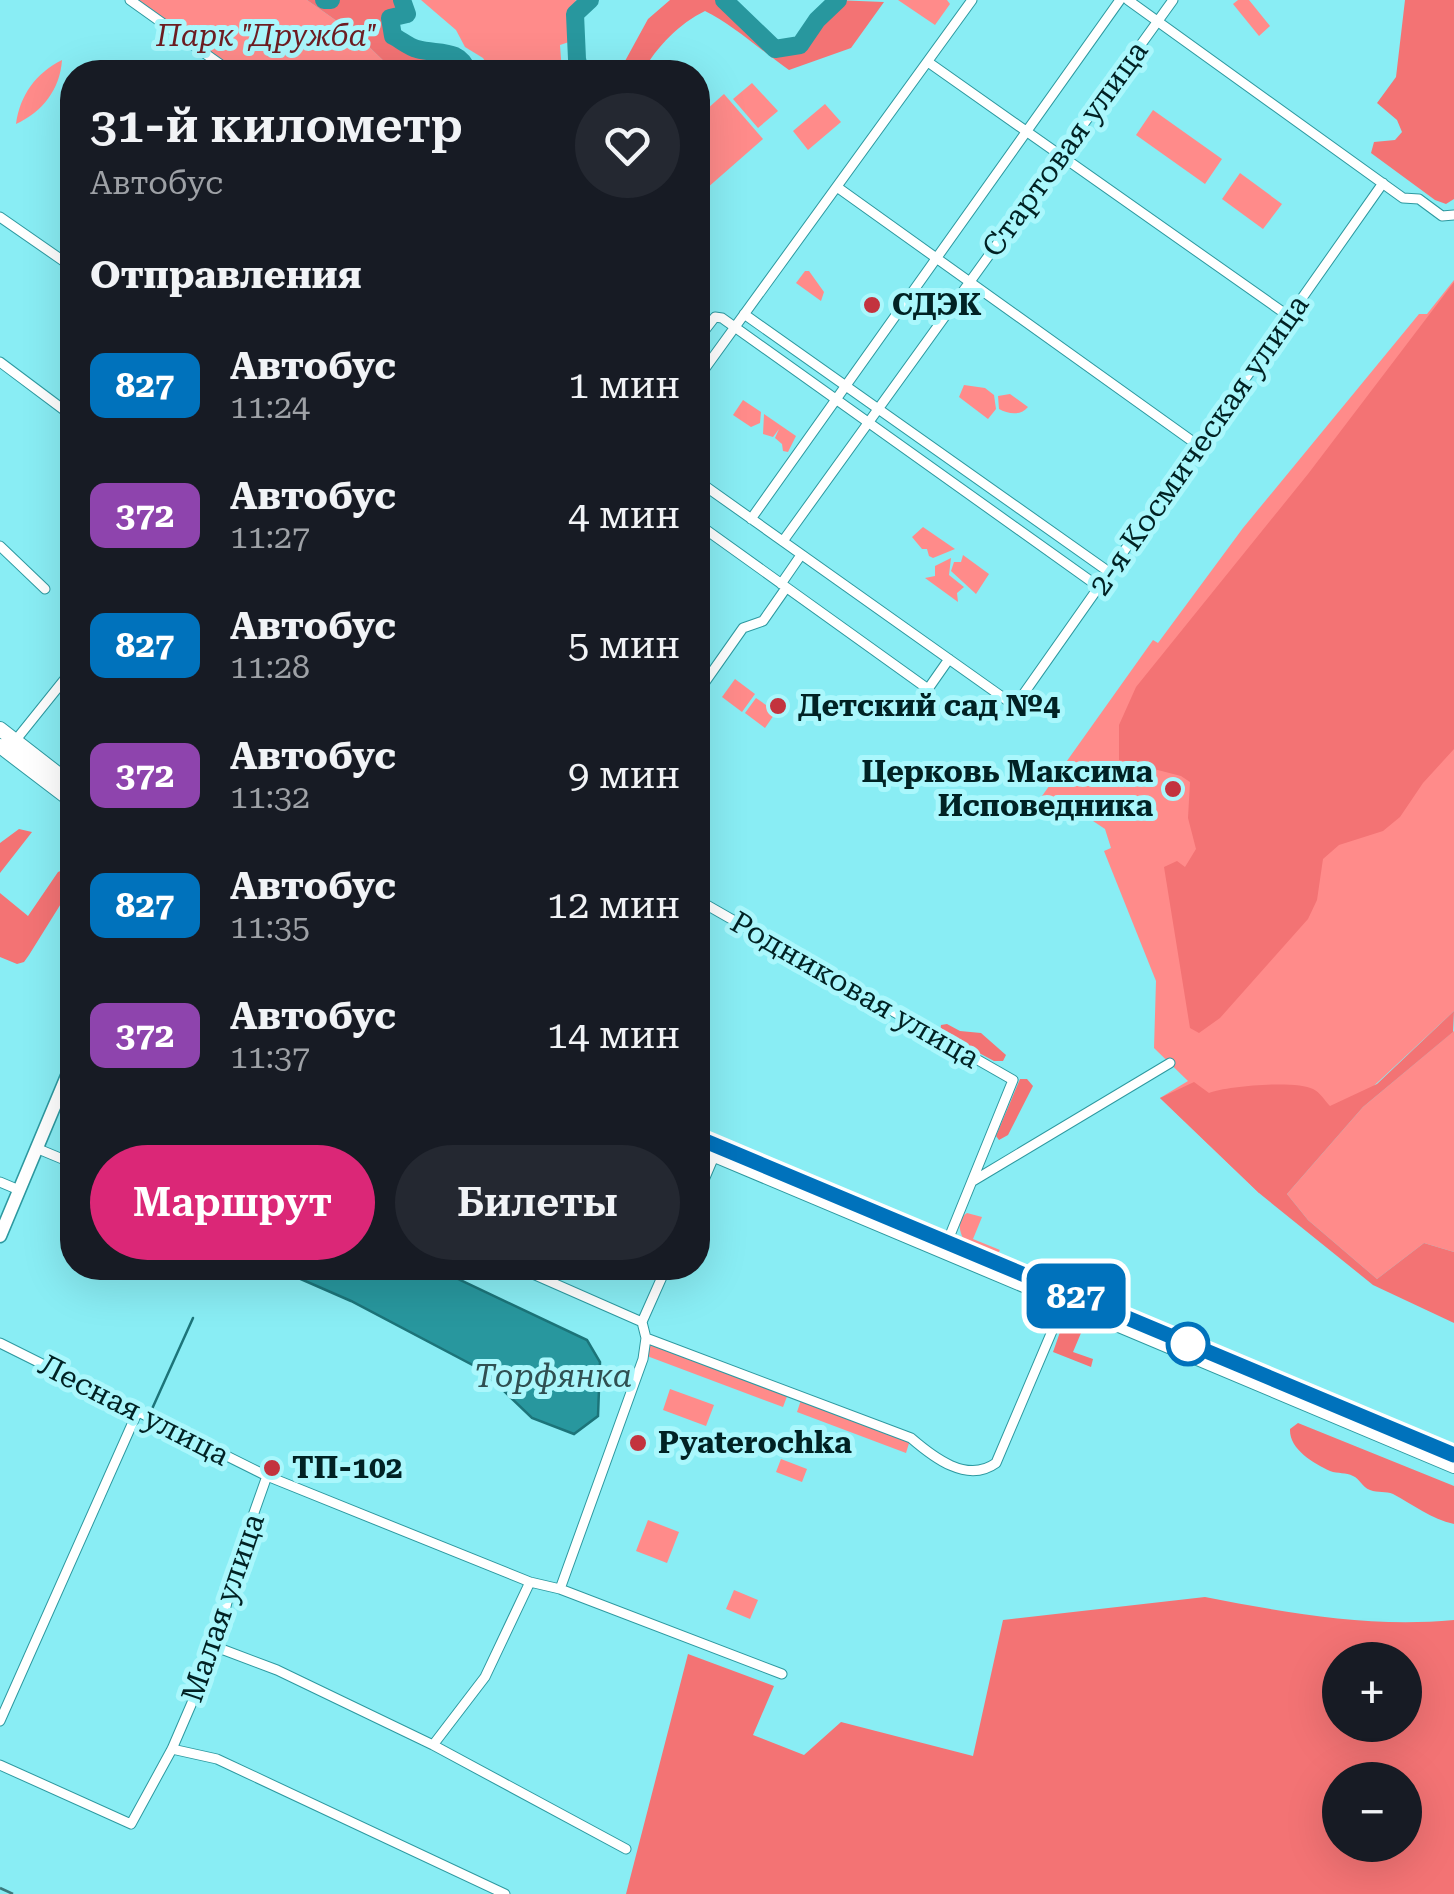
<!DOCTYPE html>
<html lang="ru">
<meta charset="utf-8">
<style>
body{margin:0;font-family:"Roboto Serif",serif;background:#242831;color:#f1f3f6;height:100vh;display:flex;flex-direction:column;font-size:38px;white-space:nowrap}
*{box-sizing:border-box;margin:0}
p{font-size:32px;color:#9ea1a6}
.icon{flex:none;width:55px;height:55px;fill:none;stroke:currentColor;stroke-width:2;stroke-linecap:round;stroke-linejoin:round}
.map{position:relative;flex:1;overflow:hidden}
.drawer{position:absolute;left:60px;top:60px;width:650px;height:1220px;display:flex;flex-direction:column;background:#171b24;border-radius:40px;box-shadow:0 10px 40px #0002}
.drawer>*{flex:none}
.badge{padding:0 20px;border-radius:15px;font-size:35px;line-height:65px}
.buttons{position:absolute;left:1322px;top:1642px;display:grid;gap:20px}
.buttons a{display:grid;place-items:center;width:100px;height:100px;border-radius:50%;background:#171b24;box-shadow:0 10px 40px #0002;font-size:50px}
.map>.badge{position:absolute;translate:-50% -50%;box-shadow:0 0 0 5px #fff}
h2{padding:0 30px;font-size:38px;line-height:90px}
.round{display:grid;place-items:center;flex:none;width:105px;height:105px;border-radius:52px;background:#242831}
.head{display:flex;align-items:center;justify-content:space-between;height:170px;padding:0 30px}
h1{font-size:48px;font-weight:600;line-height:75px}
.cta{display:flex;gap:20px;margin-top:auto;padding:20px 30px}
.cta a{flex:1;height:115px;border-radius:60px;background:#db2777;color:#fff;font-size:40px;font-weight:600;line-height:115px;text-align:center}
.cta a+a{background:#242831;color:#f1f3f6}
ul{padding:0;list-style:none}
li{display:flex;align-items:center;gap:30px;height:130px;padding:0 30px}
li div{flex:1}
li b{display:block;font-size:38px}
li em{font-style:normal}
li .badge{min-width:110px;font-weight:700;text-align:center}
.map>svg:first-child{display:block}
.green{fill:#ff8b8a}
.forest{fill:#f37374;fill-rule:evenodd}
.water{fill:#28979e;stroke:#1c7479;stroke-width:2.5}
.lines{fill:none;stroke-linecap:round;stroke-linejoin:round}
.stream{stroke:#1c7479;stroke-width:2.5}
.river{stroke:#28979e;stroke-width:18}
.minor-casing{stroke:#2d99a0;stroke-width:11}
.secondary-casing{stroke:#2d99a0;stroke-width:15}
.primary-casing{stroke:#2d99a0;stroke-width:16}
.minor{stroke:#fff;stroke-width:9}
.secondary{stroke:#fff;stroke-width:12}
.primary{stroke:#fff;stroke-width:14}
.rail{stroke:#3b797d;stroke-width:2.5;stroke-dasharray:18 18;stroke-linecap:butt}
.line-casing{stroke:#fff;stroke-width:22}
.line{stroke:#0072bc;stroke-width:15}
.poi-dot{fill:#c3333e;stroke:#aaf7fc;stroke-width:4}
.stop-dot{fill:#fff;stroke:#0072bc;stroke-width:5}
.labels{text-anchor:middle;stroke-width:10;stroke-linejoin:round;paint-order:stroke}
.park-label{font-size:30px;font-style:italic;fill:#6e1d22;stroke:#aaf7fc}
.street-label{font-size:30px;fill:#012224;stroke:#aaf7fc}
.poi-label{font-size:30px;font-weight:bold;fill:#012224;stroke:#aaf7fc;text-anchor:start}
.water-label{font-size:32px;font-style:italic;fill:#305052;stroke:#aaf7fc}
</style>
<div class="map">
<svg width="1454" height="1894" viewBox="0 0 1454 1894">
<rect width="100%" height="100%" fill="#89edf4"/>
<path class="green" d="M138 0H307L358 36 395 72H238Z
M421 0H576L568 23 569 42 560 45 562 72H491L483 58 465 47 456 30Z
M898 0H947L950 4 935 25Z
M1238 0H1249L1270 26 1259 36 1233 4Z
M62 60C60 90 42 112 16 124 20 95 36 73 62 60Z
M752 83 778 111 758 128 733 99Z
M724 94 763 139 698 196V117Z
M825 104 841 122 808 150 793 131Z
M1153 110 1222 159 1205 184 1136 135Z
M1240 173 1282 204 1263 229 1222 199Z
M805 271H809L824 292 821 301 796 283Z
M1454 280V1011L1259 1193 1160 1098 1188 1081 1154 1048 1156 981 1104 851 1111 848 1105 829 1078 811 1042 796 1153 640 1158 643 1243 528 1419 314H1427Z
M964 385 985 388 994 395 996 409 988 419 959 397Z
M1010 394 1028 407C1021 416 1008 414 999 409L998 396Z
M743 400 761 412 760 423 751 427 733 415Z
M764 414 796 436 788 452 783 451 782 444 775 438 779 429 773 437 763 434Z
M923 527 955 549 933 558 929 556 927 549H922L912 537Z
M963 555 989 574 976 594 951 571 954 562H961Z
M951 558 949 575 964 587 957 593 958 602 925 578 935 576V566Z
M735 679 755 694 742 712 722 697Z
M756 698 776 712 765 728 745 713Z
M1454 1031V1252L1424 1243 1377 1279 1308 1220 1287 1194 1363 1107Z
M967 1213 982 1217 973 1239 1000 1250 997 1255 967 1245C960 1235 955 1221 967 1213Z
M651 1343 788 1394 783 1407 647 1356Z
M670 1389 714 1405 706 1426 663 1410Z
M801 1400 910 1440 906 1453 797 1412Z
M781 1459 807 1469 802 1482 776 1472Z
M648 1520 679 1532 667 1563 636 1551Z
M734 1590 758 1600 750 1619 726 1609Z"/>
<path class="forest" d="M307 0H324L330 4 340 0H398L402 8 387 22 386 32C407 57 443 46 461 72H395L358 36Z
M670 0H731C746 23 761 45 790 48L817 29 834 0 884 2 851 48 789 70C763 52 732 24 705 11 680 23 656 47 643 72H619L648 19Z
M1405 0H1454V199L1446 204 1435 200 1371 153 1374 142 1395 140 1402 132 1397 120 1377 103 1396 77Z
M1454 282V749L1423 783 1400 817 1383 831 1339 845 1323 859 1317 900 1308 919 1220 1018 1199 1033 1190 1028 1164 867 1177 861 1185 867 1196 849 1188 818 1190 782 1181 776 1119 760V725L1136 687 1308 474Z
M19 829 32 832 0 873V843Z
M65 869 72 873V886L29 955 24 962 17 964 0 957V893L28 916 58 872Z
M1454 1011 1453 1032 1363 1107 1287 1194 1308 1220 1377 1279 1424 1243 1454 1252V1323L1373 1285 1259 1193 1160 1098 1194 1082 1209 1093C1227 1086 1296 1080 1313 1089 1320 1092 1325 1101 1330 1106L1377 1084Z
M947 1024 960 1031 981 1033 1006 1055 1003 1061H994L940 1032 941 1025Z
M1020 1079H1027L1033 1086 1008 1135 999 1140 996 1136Z
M1069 1326 1081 1333 1073 1352 1093 1359 1091 1367 1053 1352 1060 1332Z
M1298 1423 1454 1486V1524C1431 1519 1414 1505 1393 1494 1386 1491 1378 1493 1370 1490 1362 1487 1360 1479 1353 1476 1346 1472 1338 1474 1330 1471 1313 1463 1289 1449 1290 1429Z
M1205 1597C1288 1613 1369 1628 1454 1620V1894H626L688 1654 774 1686 753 1735 804 1755 841 1722 973 1756 1003 1620ZM1340 1660H1405V1725H1340ZM1340 1780H1405V1845H1340Z"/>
<path class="water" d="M248 1268H435L587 1340 600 1362 598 1416 574 1434 532 1418 482 1370 351 1301 287 1273Z"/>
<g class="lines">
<path class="stream" d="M152 1409 193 1318"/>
<path class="river" d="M324 0H331
M402 0 407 14 390 18 393 36C401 40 409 47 417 49 438 55 459 47 468 72
M724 0 775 49 800 45 817 20 838 0
M580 72 577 59 575 14 590 0"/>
<g class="minor-casing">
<path id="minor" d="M130 0 231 72
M1128 0 1403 198 1419 199 1442 216 1454 215
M928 62 1290 317
M837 187 1199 446
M0 217 72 267
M744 314 1109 572
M698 339 715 317 722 318 1099 587
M0 362 72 416
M698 378 972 0
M698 481 1015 706 1383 183
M751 519 1120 0
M698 524 928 689 949 659
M783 541 1173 0
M0 546 45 589
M781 584 801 555
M698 692 743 628 763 621 786 588
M15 741 72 670
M698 900 1013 1080 946 1245
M36 1148 72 1163
M973 1181 1170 1063
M0 1182 19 1190
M698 1194 715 1154
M519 1268 642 1322 646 1338 911 1438C933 1457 967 1484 996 1463L1064 1303
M642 1322 666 1268
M0 1343 267 1476 530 1582 560 1589 782 1674
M560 1589 643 1359 646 1338
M216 1647 277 1670 433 1745 626 1849
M0 1721 137 1413
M433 1745 485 1677 530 1582
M172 1749 217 1759 505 1894
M0 1765 131 1824 172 1749 216 1647 238 1558 267 1476"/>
</g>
<g class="secondary-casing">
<path id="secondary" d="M0 1236 72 1064"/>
</g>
<g class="primary-casing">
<path id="primary" d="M0 729 72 785
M0 746 72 801
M698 1138 858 1205
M698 1148 1454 1466
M943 1241 1454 1455"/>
</g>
<use href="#minor" class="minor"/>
<use href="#secondary" class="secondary"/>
<use href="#primary" class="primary"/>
<path class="rail" d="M0 1888 13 1894"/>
</g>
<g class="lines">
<g class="line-casing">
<path id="line" d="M698 1138 1454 1455"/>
</g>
<use href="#line" class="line"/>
</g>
<g class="poi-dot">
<circle cx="872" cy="305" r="10"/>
<circle cx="778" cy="706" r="10"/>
<circle cx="1173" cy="789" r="10"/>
<circle cx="638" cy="1443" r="10"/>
<circle cx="272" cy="1468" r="10"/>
</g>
<circle class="stop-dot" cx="1188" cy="1344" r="20"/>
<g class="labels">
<g class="park-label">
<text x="267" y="46">Парк "Дружба"</text>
</g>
<g class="street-label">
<text transform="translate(1065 149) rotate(-54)" y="10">Стартовая улица</text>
<text transform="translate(1199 445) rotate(-55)" y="10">2-я Космическая улица</text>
<text transform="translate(855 990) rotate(30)" y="10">Родниковая улица</text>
<text transform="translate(134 1410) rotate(27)" y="10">Лесная улица</text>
<text transform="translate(223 1608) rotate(-71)" y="10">Малая улица</text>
</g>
<g class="poi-label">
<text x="892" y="315">СДЭК</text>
<text x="798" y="716">Детский сад №4</text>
<text x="1153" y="782" text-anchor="end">Церковь Максима<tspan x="1153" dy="34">Исповедника</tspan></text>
<text x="658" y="1453">Pyaterochka</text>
<text x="292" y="1478">ТП-102</text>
</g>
<g class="water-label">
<text x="553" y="1387">Торфянка</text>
</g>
</g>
</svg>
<div class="buttons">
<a>+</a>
<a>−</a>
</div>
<b class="badge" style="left:1076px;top:1296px;background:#0072bc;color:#fff">827</b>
<section class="drawer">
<div class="head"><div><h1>31-й километр</h1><p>Автобус</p></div><a class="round"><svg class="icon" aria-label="heart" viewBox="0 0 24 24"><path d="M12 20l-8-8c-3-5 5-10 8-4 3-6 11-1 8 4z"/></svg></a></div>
<h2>Отправления</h2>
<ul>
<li><span class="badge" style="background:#0072bc;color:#fff">827</span><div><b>Автобус</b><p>11:24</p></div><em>1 мин</em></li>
<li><span class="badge" style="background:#8e44ad;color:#fff">372</span><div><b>Автобус</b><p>11:27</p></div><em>4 мин</em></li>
<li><span class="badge" style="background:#0072bc;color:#fff">827</span><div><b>Автобус</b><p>11:28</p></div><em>5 мин</em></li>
<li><span class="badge" style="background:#8e44ad;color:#fff">372</span><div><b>Автобус</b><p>11:32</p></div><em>9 мин</em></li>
<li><span class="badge" style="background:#0072bc;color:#fff">827</span><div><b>Автобус</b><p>11:35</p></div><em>12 мин</em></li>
<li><span class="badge" style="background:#8e44ad;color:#fff">372</span><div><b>Автобус</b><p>11:37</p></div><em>14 мин</em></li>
</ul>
<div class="cta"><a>Маршрут</a><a>Билеты</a></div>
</section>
</div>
